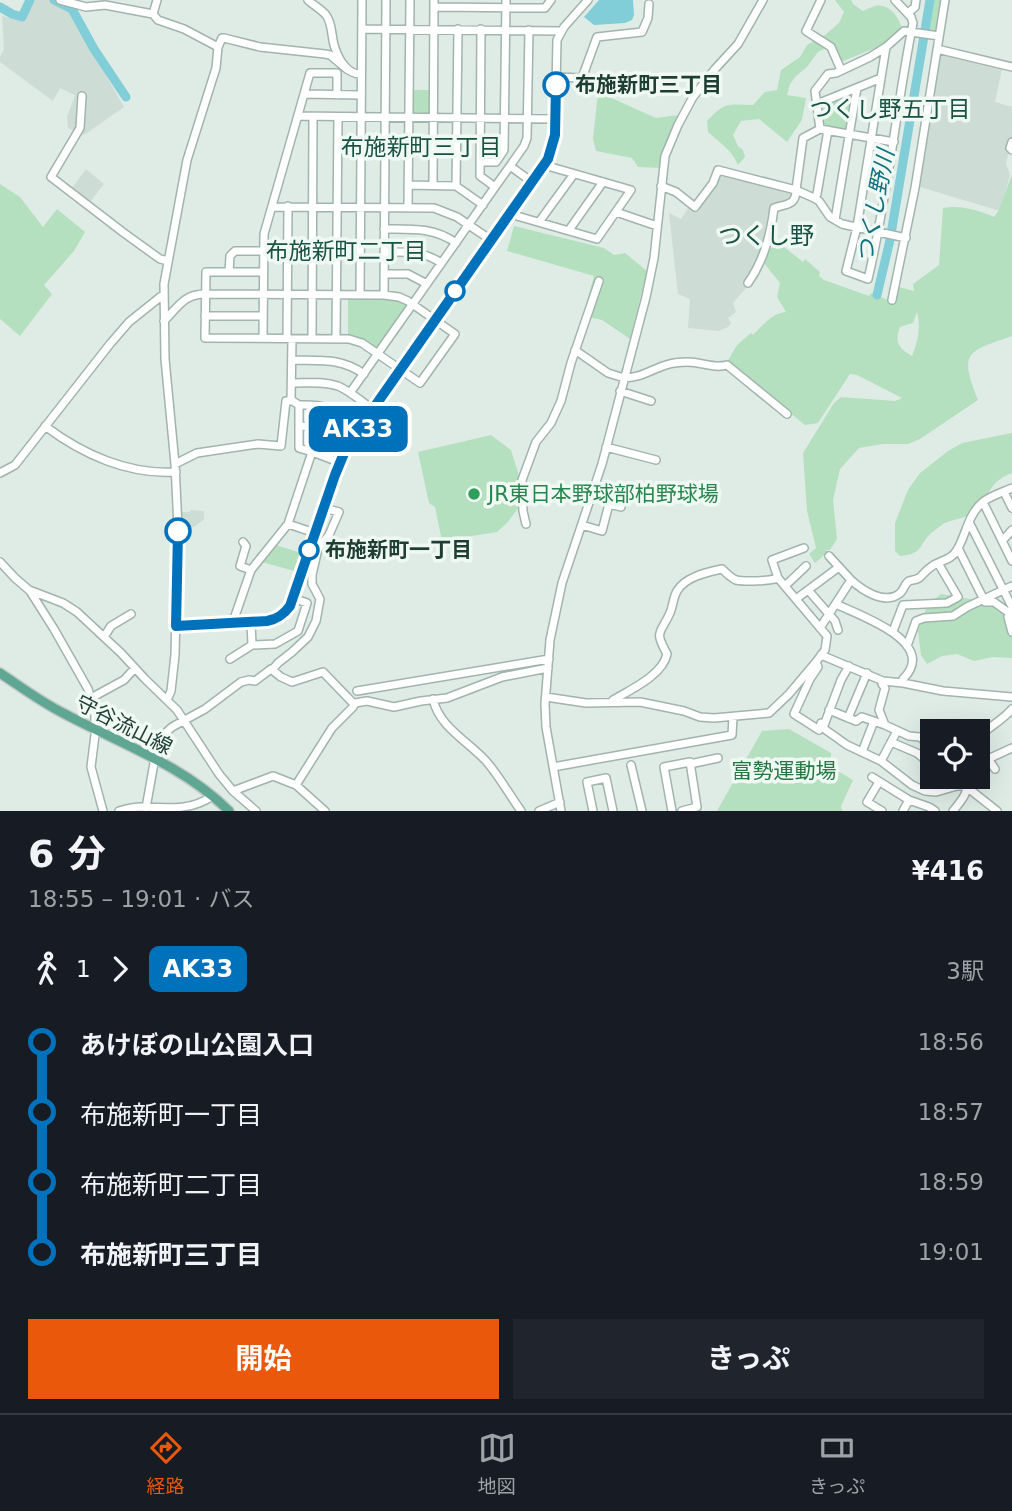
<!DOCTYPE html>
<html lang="ja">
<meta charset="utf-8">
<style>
body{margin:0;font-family:"DejaVu Sans","Noto Sans JP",sans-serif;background:#20242c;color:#f1f3f6;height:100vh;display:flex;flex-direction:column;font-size:26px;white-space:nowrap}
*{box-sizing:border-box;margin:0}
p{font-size:23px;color:#9ea1a6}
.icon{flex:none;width:38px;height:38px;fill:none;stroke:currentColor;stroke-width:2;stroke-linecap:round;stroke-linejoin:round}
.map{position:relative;height:811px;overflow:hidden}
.panel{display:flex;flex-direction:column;background:#171b24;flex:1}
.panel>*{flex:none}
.badge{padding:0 14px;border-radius:10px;font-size:24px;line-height:46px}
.buttons{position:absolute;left:920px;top:719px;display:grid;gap:14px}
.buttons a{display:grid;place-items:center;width:70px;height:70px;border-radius:0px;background:#171b24;box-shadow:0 7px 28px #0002;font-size:35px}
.map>.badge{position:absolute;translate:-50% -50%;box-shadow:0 0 0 4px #fff}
.legs{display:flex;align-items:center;gap:10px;height:77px;padding:0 28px;font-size:23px}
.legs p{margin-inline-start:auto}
.overview{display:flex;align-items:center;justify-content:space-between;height:119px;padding:0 28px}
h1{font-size:38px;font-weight:700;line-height:52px}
.primary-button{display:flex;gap:14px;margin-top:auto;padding:14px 28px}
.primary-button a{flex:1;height:80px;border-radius:0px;background:#ea580c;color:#fff;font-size:28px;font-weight:700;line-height:80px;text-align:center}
.primary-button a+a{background:#20242c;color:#f1f3f6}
ul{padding:0 28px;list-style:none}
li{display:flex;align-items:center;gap:24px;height:70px;font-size:26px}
li i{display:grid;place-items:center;width:10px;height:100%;margin:0 9px;background:currentColor}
li i::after{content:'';width:18px;height:18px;margin:-9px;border:5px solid;border-radius:50%;background:#171b24}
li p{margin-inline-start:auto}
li:first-child i{background:linear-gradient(#0000 50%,currentColor 0)}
li:last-child i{background:linear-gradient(currentColor 50%,#0000 0)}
.tabs{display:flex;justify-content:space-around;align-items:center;height:98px;border-top:2px solid #363941;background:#171b24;font-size:19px;color:#9ea1a6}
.tabs a{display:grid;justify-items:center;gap:4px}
.tabs .selected{color:#ea580c}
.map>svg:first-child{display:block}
.built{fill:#cddcd5}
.green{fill:#b5e0bf;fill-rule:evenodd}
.water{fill:#81cdd8}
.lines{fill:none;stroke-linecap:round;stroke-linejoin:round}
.river{stroke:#81cdd8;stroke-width:9}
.minor-casing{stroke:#a1b4ad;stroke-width:10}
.major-casing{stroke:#c0c9c6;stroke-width:12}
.minor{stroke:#fff;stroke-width:7}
.major{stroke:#5fa792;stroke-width:9}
.line-1-casing{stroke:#fff;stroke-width:16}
.line-1{stroke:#0072bc;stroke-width:10}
.stop-1-dot{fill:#fff;stroke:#0072bc;stroke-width:3.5}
.leisure-dot{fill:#2e9e5b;stroke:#f0f8f4;stroke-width:2.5}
.labels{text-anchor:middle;stroke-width:7;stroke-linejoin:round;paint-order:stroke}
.stop-label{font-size:21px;font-weight:bold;fill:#1e3e34;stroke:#f0f8f4;text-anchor:start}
.leisure-label{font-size:21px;fill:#27864d;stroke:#f0f8f4;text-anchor:start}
.street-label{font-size:21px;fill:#1e3e34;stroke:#f0f8f4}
.park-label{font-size:21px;fill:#247942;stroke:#f0f8f4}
.neighbourhood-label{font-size:23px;fill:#185242;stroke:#f0f8f4}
.water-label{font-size:23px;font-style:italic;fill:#127180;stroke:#f0f8f4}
.quarter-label{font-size:24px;fill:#185242;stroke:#f0f8f4}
</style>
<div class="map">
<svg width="1012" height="811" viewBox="0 0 1012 811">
<rect width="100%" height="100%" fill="#dfece6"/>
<path class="built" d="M34 0H49L69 10 124 107 84 135 68 128 67 117 75 95 60 88 53 101 0 62V57L4 49 2 16 23 21Z
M941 54 1002 69 995 102 1012 107V134L1006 164 1010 175 1000 211 920 187Z
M86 169 104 184 90 202 72 188Z
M720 173 794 193 793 199 772 207 769 231 753 280 733 303 736 312 728 318 731 323 728 327 719 331 688 328 690 299 678 294 669 213 681 219 690 205 696 209Z
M191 510 204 511V519L194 527H181V512H190Z"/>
<path class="green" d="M835 0H851L853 4 863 11C867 9 871 7 875 6 889 3 899 17 902 29L885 44 841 62 834 44 818 52 807 67 796 76 790 84 787 95 806 98 802 120 787 142 759 119 741 121 733 135 738 146 743 150 745 157 738 165C732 150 719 142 708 132L707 121C725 102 727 104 753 105L765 92 777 90 781 70 800 57 807 45 825 35 839 23 844 12Z
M932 0H941L936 31H927Z
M411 90H431V115H411Z
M598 92 656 118 679 115 665 147 660 168 638 167 632 158 596 151 593 139Z
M842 97 852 105 848 131 823 127 820 106Z
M1012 174V336C966 352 959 352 978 400L920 439 908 444H883L859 448 840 469 833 500 837 539 830 550H826L828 552 815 563 809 554 816 548 807 511 803 453 834 403 841 397 895 401 902 398 857 375 850 374 818 423 805 425 727 362 737 345 751 333 753 335C762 326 772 313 786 312L777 297 780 283 763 262 766 248 784 247 803 262 805 259 820 272 819 276 824 280 869 296 871 293 893 302 899 287 914 291 913 284 939 265 943 208C960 205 978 210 994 217L999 210ZM917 312C921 327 918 341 912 356 899 348 894 343 900 327L913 323Z
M0 184 20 197 43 227 57 209 85 232 74 251 44 285 52 294 20 336 0 319Z
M514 226 604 248 614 255 625 253 647 271 630 339 602 320 583 316 594 276 507 251Z
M348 298H387L395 299 408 304V307L379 348 376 349 356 336 348 335Z
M1012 433V473C987 482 991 497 974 512 965 519 953 519 943 524 940 526 937 529 934 531 918 542 926 554 900 556L895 551V523L908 490 920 473 948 451 962 443Z
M491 435 511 450 522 485V503L507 523 497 532 442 541 435 507 429 503 418 452Z
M276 545 301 553 294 571 262 562Z
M941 594 989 602 1012 611V658L993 657 974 661 957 654 942 656 927 664 921 655 918 631 927 606Z
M789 729 831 753V767L853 780 841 806 842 811H717L762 731Z"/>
<path class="water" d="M599 0H633L634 15 632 20 625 23 594 25 584 17Z"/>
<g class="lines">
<path class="river" d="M54 0 72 9 94 49 126 97
M0 7 12 14 22 17 30 0
M877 295 890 240 930 0"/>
<g class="minor-casing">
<path id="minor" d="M60 0 86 7 105 5 153 14
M157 0 153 14 158 20 184 29 218 47
M308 0C313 5 321 9 326 15 333 24 331 38 335 48 339 60 348 75 361 74
M821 0 806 31 831 47 841 70
M434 7 541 8H545L551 0
M908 13 915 7 916 0
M362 29 561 31
M481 29 480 176 495 187 510 166
M529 30 527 138 524 146 510 166 532 182
M886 47 857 227 846 271 868 279C888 195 896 108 913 23L911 17 895 0
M937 49 1012 67
M556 77 582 78 597 37 642 32 648 18 649 4
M304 94 361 95
M82 96 80 128 51 177 124 233 160 259 168 261
M817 104 881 78
M298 116 556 119
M820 129 815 91 828 74 836 73 870 57 886 47 904 31 939 36
M1012 142 1010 148 1012 150
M481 162H496L504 150 506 0
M408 185 456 186 483 205
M433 185 434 0
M456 186 458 29
M661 186 676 192 695 207 713 183 718 170 796 190 803 138 820 129 894 142
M815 198 817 194 828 130
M272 207 434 208 457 217 491 240
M408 207 410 0
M616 212 657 226
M510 214 597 239 631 190 544 165
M835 220 857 88
M539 222 574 174
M384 229C410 229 434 227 456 243
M569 230 603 182
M384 252C407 252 422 250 441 263
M229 272 230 256 235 251H263
M384 274H408L427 284
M748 283C763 262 771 233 774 208 787 204 796 205 796 190L814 198 819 201 830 217 842 224 906 238
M360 295 362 0
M384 295 386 0
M892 300 915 188 945 0
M205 316H263
M164 321C178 307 184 294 205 294L384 295 399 297 408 301 455 334 420 383 362 343 349 339 205 338 206 272H263
M263 338 264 234 310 73H337V95
M287 338 288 206
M312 338 313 117
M336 338 338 117
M575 350 608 373 624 378
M292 360C319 361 340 357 364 374
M623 378C641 378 650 370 666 365 672 363 681 362 688 362 701 362 715 369 727 365L787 414
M292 383C307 383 323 381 338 386 350 391 361 401 372 409
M620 391 651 401
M350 393 495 187
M299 405C330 404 334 410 359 427
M45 426C82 454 128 475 176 472
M299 426C321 426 330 433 347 445
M606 447 656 460
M312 452 339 462
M175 464 197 453 258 444 281 446 286 401H293
M0 473 15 465 110 344 129 322 164 294
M1004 492 1012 508
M983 502 1012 561
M969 522 1012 607
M288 524 315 533
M526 524 523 511 522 480 536 442 551 423 561 401 571 363 599 281
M582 525 602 531 609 504 621 507
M1002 541 1012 530
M243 542 246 546 240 566 251 570 288 524 312 452 299 448V405L291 400 292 339
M958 548 985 602H994L1012 615 1008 617 1012 632
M829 556 851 580
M0 562 15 578 29 590 63 603 77 612 121 653 145 679 177 710 219 774 233 791 256 811
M786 585 806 566
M808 590 835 621 838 630
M30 591 54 629 88 689 95 714V735L91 767 103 811
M796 599 839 567
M836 604C858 615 940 642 903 679V683
M251 622 252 645 275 644 298 631 307 603 293 598
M234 623 235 616 251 570
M176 626 267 621 281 616 290 606 335 475 347 445 548 159 555 135 557 40 564 27 588 0
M820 628 851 580C862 590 884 605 899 594 904 591 904 584 909 581 912 580 916 580 919 578 923 575 926 570 931 567 939 560 951 561 957 550 966 535 968 514 983 502 990 496 1003 492 1012 488
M893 631 903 605 947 603 958 597 938 563
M104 637 111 626 131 614
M907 646 916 621 924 618 953 616 967 607 1012 586
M821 655 883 681 903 683 943 691 1012 697
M230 659 252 645
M816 662 818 667 810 679 794 714 819 730 821 723
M849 666 841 680 823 728 847 745 881 761 912 785 925 791 936 792 957 786H969
M272 670 278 663 292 652 308 637 316 621 320 599 312 584V575L318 549 329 535 339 512 324 508
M883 681 882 684 885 688 879 710 885 725
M357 691 549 659
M546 697 586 703 640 702 684 711 700 717 714 718 769 713 789 694 816 662 825 650 827 636 778 578 772 560 804 548
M91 698 124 680 135 668
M433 699C439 727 468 741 486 761 499 776 509 794 521 811
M167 700 171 691 175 655 178 528 175 464 165 359 164 284 187 160 216 68 218 47 222 38H224L260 47 325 54 330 55 348 70
M613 700C630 690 663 675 667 654 654 630 660 635 670 613 673 606 673 598 677 591 685 577 707 572 722 569 726 573 731 578 736 580 745 582 770 581 778 578
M829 710 856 721 862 717 885 725 909 736 920 737 929 745 933 744
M848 718 867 673
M978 738C988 727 1002 721 1012 709
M891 742 917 753 933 766
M978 744 995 769
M862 752 874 721
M988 759 1012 748
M881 761 897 731
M690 764 718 758
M631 765 642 811
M553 767 732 735 733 717
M872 777 909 800 929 807 935 811
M946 777 957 786
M879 782 867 802 882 811
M296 785 332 728 353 707 355 703 367 701 394 707 421 701 447 698 502 677 548 668
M968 788 997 811
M233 791 273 776 296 785 325 811
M146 808 154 763 153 754 159 739 172 727 205 709 241 682 249 680 255 681 271 669 281 677 292 682 323 672 352 702 355 703
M119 811C126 809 134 807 141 807 167 808 192 811 212 796
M539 811 560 802
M561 811 546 727 545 704 550 640 562 583 602 464 646 297 654 258 665 156 678 125 693 97 715 69 738 44 763 0
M593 811 587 782 606 778 613 811
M672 811 664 767 690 762 697 807 682 811
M903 811 909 800
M953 811C962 800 970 791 967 777"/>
</g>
<g class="major-casing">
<path id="major" d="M0 673C21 687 41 702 63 713 119 743 183 765 229 811"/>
</g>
<use href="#minor" class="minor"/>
<use href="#major" class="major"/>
</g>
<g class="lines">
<g class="line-1-casing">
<path id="line-1" d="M178 531 176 626 267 621C278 619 284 614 290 606L335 475 347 446 548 159 555 135 556 85"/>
</g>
<use href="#line-1" class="line-1"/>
</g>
<g class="stop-1-dot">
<circle cx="556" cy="85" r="12"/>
<circle cx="455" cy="291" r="9"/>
<circle cx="178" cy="531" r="12"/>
<circle cx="309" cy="550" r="9"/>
</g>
<circle class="leisure-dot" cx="474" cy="494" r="7"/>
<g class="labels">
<g class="stop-label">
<text x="575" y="92">布施新町三丁目</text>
<text x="325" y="557">布施新町一丁目</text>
</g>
<g class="leisure-label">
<text x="488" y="501">JR東日本野球部柏野球場</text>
</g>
<g class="street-label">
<text transform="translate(124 725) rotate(27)" y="7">守谷流山線</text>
</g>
<g class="park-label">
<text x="784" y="778">富勢運動場</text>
</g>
<g class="neighbourhood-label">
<text x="890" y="117">つくし野五丁目</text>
<text x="421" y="155">布施新町三丁目</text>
<text x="346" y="259">布施新町二丁目</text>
</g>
<g class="water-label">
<text transform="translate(875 206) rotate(-79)" y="8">つくし野川</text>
</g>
<g class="quarter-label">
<text x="766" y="244">つくし野</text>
</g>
</g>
</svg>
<div class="buttons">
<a><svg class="icon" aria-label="locate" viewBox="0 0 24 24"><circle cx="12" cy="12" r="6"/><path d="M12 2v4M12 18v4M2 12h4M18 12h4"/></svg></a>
</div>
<b class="badge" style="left:358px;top:429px;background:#0072bc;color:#fff">AK33</b>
</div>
<section class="panel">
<div class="overview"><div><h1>6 分</h1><p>18:55 – 19:01 · バス</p></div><b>¥416</b></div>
<div class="legs"><svg class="icon" aria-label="walk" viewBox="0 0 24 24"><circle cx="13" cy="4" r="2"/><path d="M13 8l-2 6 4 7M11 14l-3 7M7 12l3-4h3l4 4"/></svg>1<svg class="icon" aria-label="forward" viewBox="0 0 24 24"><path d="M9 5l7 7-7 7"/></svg><b class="badge" style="background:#0072bc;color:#fff">AK33</b><p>3駅</p></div>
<ul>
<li><i style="color:#0072bc"></i><b>あけぼの山公園入口</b><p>18:56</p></li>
<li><i style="color:#0072bc"></i><span>布施新町一丁目</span><p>18:57</p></li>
<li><i style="color:#0072bc"></i><span>布施新町二丁目</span><p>18:59</p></li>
<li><i style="color:#0072bc"></i><b>布施新町三丁目</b><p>19:01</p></li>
</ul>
<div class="primary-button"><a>開始</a><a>きっぷ</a></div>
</section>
<nav class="tabs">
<a class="selected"><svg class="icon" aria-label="directions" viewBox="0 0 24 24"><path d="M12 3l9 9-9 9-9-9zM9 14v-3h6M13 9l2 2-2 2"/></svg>経路</a>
<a><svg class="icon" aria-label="map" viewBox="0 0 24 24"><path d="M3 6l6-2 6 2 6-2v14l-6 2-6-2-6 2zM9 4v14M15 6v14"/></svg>地図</a>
<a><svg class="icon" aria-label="tickets" viewBox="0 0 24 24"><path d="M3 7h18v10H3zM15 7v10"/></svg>きっぷ</a>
</nav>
